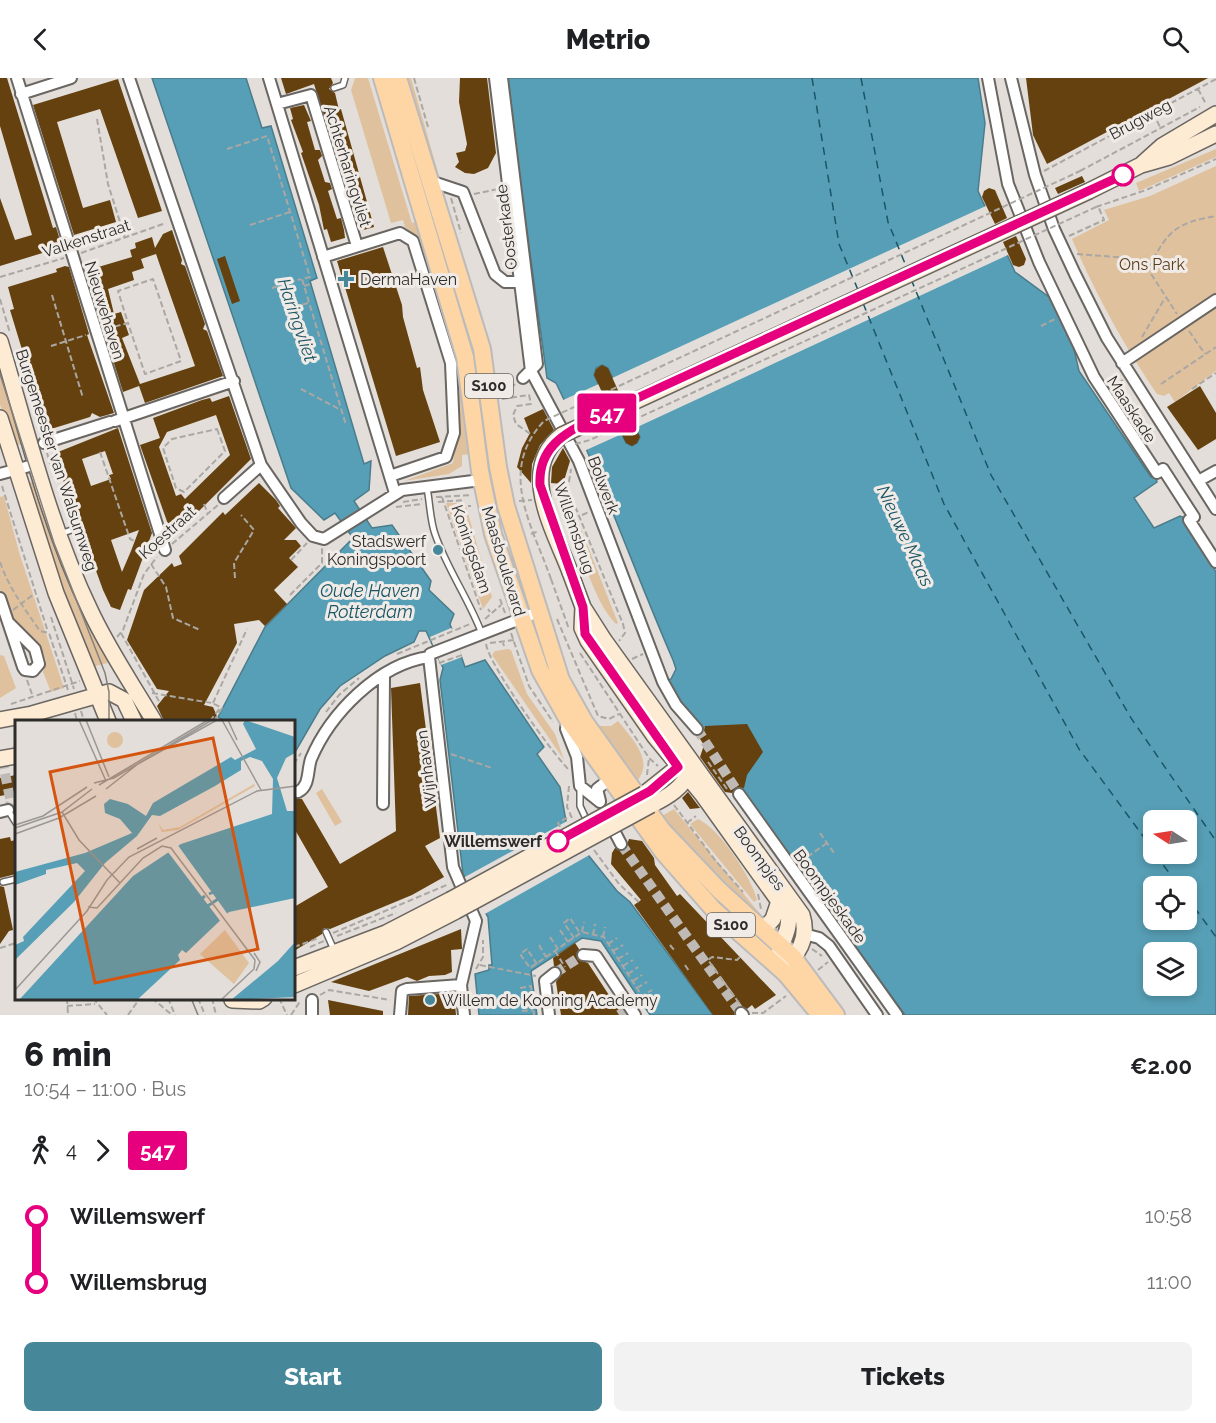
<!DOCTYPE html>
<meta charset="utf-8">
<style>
body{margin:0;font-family:Raleway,sans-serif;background:#f2f2f2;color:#202124;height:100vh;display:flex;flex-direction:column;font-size:22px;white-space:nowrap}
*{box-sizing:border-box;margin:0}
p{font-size:20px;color:#757577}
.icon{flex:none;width:33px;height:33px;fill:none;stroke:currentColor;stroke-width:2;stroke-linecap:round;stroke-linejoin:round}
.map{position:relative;height:937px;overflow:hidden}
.panel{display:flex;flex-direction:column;background:#fff;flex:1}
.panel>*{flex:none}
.badge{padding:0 12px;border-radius:4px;font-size:21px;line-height:39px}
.needle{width:39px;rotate:282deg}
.tools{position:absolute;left:1143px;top:732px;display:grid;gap:12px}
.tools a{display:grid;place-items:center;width:54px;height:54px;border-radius:9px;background:#fff;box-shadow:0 3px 9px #0003;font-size:30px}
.map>.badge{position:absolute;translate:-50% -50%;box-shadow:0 0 0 3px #fff}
.legs{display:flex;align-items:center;gap:9px;height:66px;padding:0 24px;font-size:20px}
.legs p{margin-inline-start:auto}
.head{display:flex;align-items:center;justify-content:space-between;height:102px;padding:0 24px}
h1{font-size:33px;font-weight:800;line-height:45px}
.button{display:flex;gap:12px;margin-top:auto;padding:12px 24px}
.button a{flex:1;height:69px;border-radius:9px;background:#47879a;color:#fff;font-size:24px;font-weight:800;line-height:69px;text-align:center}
.button a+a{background:#f2f2f2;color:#202124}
ul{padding:0 24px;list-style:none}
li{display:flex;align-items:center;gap:21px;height:66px;font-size:22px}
li i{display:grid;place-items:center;width:9px;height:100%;margin:0 8px;background:currentColor}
li i::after{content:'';width:15px;height:15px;margin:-8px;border:4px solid;border-radius:50%;background:#fff}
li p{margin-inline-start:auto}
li:first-child i{background:linear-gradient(#0000 50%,currentColor 0)}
li:last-child i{background:linear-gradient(currentColor 50%,#0000 0)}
header{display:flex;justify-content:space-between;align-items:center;height:78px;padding:0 24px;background:#fff;font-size:27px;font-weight:800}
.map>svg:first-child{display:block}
.green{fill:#e0c19e}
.water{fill:#579fb6;stroke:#4b7c8c;stroke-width:1.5;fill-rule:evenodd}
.pier{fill:#e3ded9}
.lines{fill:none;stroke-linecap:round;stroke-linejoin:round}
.ferry{stroke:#1a5666;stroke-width:1.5;stroke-dasharray:8 6;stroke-linecap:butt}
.building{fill:#64410f;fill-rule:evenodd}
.street-tunnel{stroke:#bfbab6;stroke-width:10;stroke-dasharray:10 5;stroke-linecap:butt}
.lane-casing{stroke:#6a6662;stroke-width:8}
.street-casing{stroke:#6a6662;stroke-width:14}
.secondary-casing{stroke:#6a6662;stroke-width:18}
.primary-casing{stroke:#bcbbbb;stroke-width:20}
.path{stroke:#aba7a3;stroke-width:2;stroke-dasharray:6 3;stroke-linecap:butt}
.lane{stroke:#fff;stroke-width:5}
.street{stroke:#fff;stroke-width:10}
.secondary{stroke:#feebd3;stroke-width:15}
.primary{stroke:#fed6a6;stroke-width:16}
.tram{stroke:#84817d;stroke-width:1.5}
.secondary-bridge-casing{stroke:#6a6662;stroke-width:18;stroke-linecap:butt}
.path-bridge{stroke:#aba7a3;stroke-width:2;stroke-dasharray:6 3;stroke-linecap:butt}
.secondary-bridge{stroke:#feebd3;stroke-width:15}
.line-1-casing{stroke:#fff;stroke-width:14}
.line-1{stroke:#e6007e;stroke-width:9}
.stop-1-dot{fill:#fff;stroke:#e6007e;stroke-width:3}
.poi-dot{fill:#47879a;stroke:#f0ebe6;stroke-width:2}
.labels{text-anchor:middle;stroke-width:6;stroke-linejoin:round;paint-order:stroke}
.shield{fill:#f0ebe6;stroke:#686562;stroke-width:1.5}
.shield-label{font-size:15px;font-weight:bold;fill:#2e2c2a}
.street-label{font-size:16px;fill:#2e2c2a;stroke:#f0ebe6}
.park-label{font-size:16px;fill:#5a3d18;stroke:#f0ebe6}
.poi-label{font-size:16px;fill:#2e2c2a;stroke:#f0ebe6;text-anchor:start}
.stop-label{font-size:16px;font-weight:bold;fill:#2e2c2a;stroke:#f0ebe6;text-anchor:end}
.water-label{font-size:18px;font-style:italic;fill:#1a5666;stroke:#f0ebe6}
.inset-river{fill:none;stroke:#579fb6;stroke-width:3}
.inset-road{fill:none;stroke:#9b9793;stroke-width:1.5}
.view{fill:#d5540f;fill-opacity:0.15;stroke:#d5540f;stroke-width:3}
.inset-edge{fill:none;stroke:#2e2c2a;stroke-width:3}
</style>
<header><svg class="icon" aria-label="back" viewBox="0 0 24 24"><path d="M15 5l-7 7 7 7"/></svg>Metrio<svg class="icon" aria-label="search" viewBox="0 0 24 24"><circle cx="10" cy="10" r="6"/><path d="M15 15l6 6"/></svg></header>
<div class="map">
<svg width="1216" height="937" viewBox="0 0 1216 937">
<rect width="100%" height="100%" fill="#e3ded9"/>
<path class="green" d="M355 0H368L412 145 419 143 459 274 472 376 462 377V388L449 396 404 403 453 385 454 378 449 372 454 286 416 158 405 149 403 142 391 145 351 12Z
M406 0H411L439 98H437Z
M1216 71V79L1139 113 1136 105Z
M1216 88V293L1175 324 1169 315 1164 318 1157 316C1124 268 1095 215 1072 161L1109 142 1104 132 1150 118Z
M0 281 25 365 13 369 0 326Z
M37 402 112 584 91 589 25 406Z
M4 418 19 474 64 610 51 614 43 594 46 583 44 576 10 542 0 511V419Z
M446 425H465L492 519 483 531Z
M577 441 618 545 616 546C594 524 581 474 571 444Z
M508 571 511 572 527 616 555 656 564 682 492 577 495 573Z
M0 577 4 578 16 610 0 620Z
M618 643C631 659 655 683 637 703L597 648H611Z
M322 711 342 744 335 748 316 715Z
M674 731 765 842 694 779 660 739Z
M698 741C719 750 752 800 757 822L754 824 690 746Z"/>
<path class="water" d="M152 0H246L262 50 271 48 317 200 310 203 364 386 371 383 369 412 354 423 372 450 392 447 431 503 429 512 454 536 450 546 465 589 485 582 544 669 537 676 560 709 566 743 589 778 617 813 630 824 713 937H650L601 863 582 860 531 893 537 937H479L475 896 489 892V887H492L488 839 463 796 440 602 443 590 426 553H419L414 564 385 578 340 608 320 631 294 676V643H224L218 639 265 549 353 460 335 435 324 442 291 410Z
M506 0H978L985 45 978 113 1015 194 1049 219 1073 267 1079 293 1151 399 1156 400 1157 404 1134 420 1154 450 1180 438 1185 440 1216 494V937H905L750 722 700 646C684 635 676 619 668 602L671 601 676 591 673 582C633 490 600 395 556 305L547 300ZM602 287 608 290 640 359 637 365 632 368 626 365 594 297 596 290ZM1154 742H1186V776H1154ZM1154 808H1186V842H1154ZM1154 874H1186V908H1154Z"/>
<path class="pier" d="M988 127 1010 176 633 351 610 301Z
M601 305 624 355 584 373 561 323Z
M451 550 455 553 462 579 441 587 430 559Z
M569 742 593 775 483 837 463 800Z"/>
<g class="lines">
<path class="ferry" d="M812 0 839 166 858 212
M861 0 888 144 906 188
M911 201 991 397 1131 640 1216 763
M863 225 944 426 1079 671 1154 773
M1155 776 1179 808
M1186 818 1216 859"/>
</g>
<path class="building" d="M0 0H7L53 150 56 149 62 169 0 188V120L15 162 32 157 0 48Z
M281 0H331L333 5 329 11 335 15 339 32 341 31 374 149 360 153 314 6 286 16Z
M460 0H487L496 75 488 90 474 96 465 95 455 89 459 84 456 75 465 73 467 66 459 24Z
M1026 0H1208L1047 86 1033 57Z
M118 1 162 133 138 140 100 31 57 44 83 130 110 122 116 144 74 157 33 27Z
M304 27 311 43 307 44 315 72H320L322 78 318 82 325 104 330 105 332 111 328 113 337 141 341 140 344 152 345 160 331 164 327 151 324 152 319 127 301 75 303 74 291 42 293 41 290 30Z
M1082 98 1085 104 1058 116 1055 110Z
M989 110 995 112 1007 140 995 146 982 119 984 113Z
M172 152 182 182 181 186 185 188 205 246 203 251 207 253 223 298 145 325 139 308 123 314 85 193 132 179 130 172 136 170 135 165 152 159 155 170 163 156ZM156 176 195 288 140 306 122 260 129 257 121 234 114 236 108 211 134 202 132 194 144 190 141 181Z
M1016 158 1026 181 1024 187 1019 189 1013 187 1003 164Z
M383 169 402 227 403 239 417 290 420 289 423 312 440 364 396 378 337 183Z
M225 178 240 223 232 226 217 181Z
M65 188 69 189 89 256 87 257 114 335 100 339 92 335 90 339 51 351 45 330 40 331 10 232 14 231 8 209 57 194 56 191Z
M602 287 608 290 621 319 607 325 594 297 596 291Z
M1200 308 1216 335V361L1198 372 1167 329Z
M229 318 251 381 186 446 170 452 140 367 160 360 153 340 202 322 210 320 212 324ZM216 337 230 377 185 421 181 416 176 418 159 369 167 354Z
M543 331 554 352 540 367 532 386 531 405 517 389 522 370 530 355 524 340Z
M629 337 640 359 637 365 632 368 626 365 615 343Z
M118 350 152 455 131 512 128 511 120 532 111 529 103 512 82 454 84 447 78 444 59 391 62 385 58 374ZM105 373 113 396 109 397 111 401 91 408 82 381ZM139 452 131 473 122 494 111 462Z
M563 370 570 383 563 406 551 405 552 389Z
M259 405 276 422 280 428 278 430 296 450 284 462H296L301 468 289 480 298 489 274 512 287 526 265 548 259 542 234 546 237 565 204 627 213 629 217 638 213 643H164L157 628 169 613 157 611 127 562 144 512 172 485 174 489 182 486 179 478 223 434 225 437Z
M420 605 440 760 425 768 444 799 412 817 330 851 324 850 322 856 294 873V829L328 809 294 750V720L302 721 340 786 396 753 391 610Z
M747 646 763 674 747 697 744 710 738 709 732 715 725 714 700 679 704 667 698 658 704 654 705 648Z
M16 697V715L0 718V700Z
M688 714 700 730 690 731 682 720Z
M10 759 11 763 16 762V796L0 800V761Z
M629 761 642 763 654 780 655 787 677 818 680 816 776 917 755 931 752 927 747 931 740 928 735 930 734 937H713L634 827 641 822 611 786 612 775 615 770 625 772Z
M0 808 4 809 13 852 9 853 0 866Z
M461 851 462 871 451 872 452 894 445 897 429 898 417 903 407 899 369 913 331 904Z
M575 865 579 871 577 881 588 885 622 937H561L556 904 562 894 560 890 554 888 553 880Z
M454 915 456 937H408L409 918Z
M328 922 383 933V937H330Z"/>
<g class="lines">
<path class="street-tunnel" d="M697 651 739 716
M2 681 11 725 8 732
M294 710 295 709
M621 766 741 935
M555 895 583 877
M619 937 630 930"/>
<g class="lane-casing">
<path id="lane" d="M334 10 343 7 345 0
M427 410C430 425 430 442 435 456 447 491 469 521 482 556
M60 456 80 449
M580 710V728L587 743
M8 732 16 745
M3 804 16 801
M326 854 334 872"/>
</g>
<g class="street-casing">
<path id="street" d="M17 0 165 472
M129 0 261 387 301 445 313 458 324 461 402 412 481 402
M269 0 395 415
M495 0 531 293 579 383 663 604 676 627 697 651
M502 0 537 286 523 300
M988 0 1008 106 1039 184 1094 299 1157 395 1163 391 1194 439 1189 442 1216 484
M1011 0 1035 97 1054 151 1075 196 1107 260 1216 431
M21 16 71 0
M277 26 311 17 357 168
M430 103 463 114 495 196 505 204H519
M323 179 400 155 413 163 451 285 454 355 446 379 390 398
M1122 285 1216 222
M115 343 234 303
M44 365 110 344
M0 396 37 386
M1198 403 1216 393
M224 420 261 387
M0 520 23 589 25 592 33 593 39 586 35 571 9 545
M429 579 453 789 476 843 461 907 464 937
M429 579 430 576 538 534
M567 643 566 651 577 679 580 708 600 724
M298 714C310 708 307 693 311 681 330 636 378 586 429 579
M739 716 897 937
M600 723 597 711 610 701
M383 726 384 598
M0 734 8 732
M609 743 621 766
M804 856 819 860 829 868 877 937
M583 877 596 878 635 937
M741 935 743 937
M312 937V922
M400 937 402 913 407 911 461 907
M549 937 545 903 555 895"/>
</g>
<g class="secondary-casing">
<path id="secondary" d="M1142 86 1162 68 1216 36
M1089 113 1141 87 1169 79 1216 56
M0 263C27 353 49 447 90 532 108 571 132 606 154 643
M0 340 56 515 108 643
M570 494 583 529 604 562 802 837C809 859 799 880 779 890 774 872 792 855 788 836L702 716 655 659 588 563 582 550 583 529
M0 642 32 636 109 614 124 622 134 643
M0 681 16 678
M644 716 678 689 687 687
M651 727C668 719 684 709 691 691
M764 851 773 841 779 823
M294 890 386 855 450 822
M294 907 396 864 456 833
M232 922 259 923 264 920"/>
</g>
<g class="primary-casing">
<path id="primary" d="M382 0 465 279 480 393 493 456 540 592 567 640 663 774 714 832 786 896 820 937
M398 0 482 271 498 389 506 428 561 602 584 643 662 752 719 812 793 879 836 937"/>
</g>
<path class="path" d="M414 0 428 49
M1198 11 1206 26
M1153 35 1161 51
M97 41 108 106 125 160
M227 71 267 58 310 199 302 201 346 347
M1044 93 1216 1
M1080 93 1200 29
M474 116 498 111
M451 120 461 155
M1096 129 1146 112 1216 81
M250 147 290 134
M1069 158 1104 142 1098 128
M81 175 166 145
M1077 176 1129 180 1144 185 1177 236
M1149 189C1168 153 1175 145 1216 138
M0 199 64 180
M304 208 311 206
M272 210 301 201
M52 217 83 320
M0 221 10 255
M285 232 308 225
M1041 248 1055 241
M106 251 128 245 118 213 153 201 181 283 145 296 128 245
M1189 253 1205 276
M1142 259 1165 220
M51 268 86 257
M17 278 24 276
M1161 306 1216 269
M1113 308 1123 302
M301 311 341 332
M501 311 517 306
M1192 311 1216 295
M502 321 529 317 531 326 517 328 513 337 516 346 532 357
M37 341 41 356
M217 351 225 373 184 414 176 410 163 370 172 361Z
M100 374 130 461 135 463
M47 375 56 404
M569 404 571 391
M2 408 48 554
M555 417 567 416 575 428 623 546 625 555 619 563
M436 419 472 417
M442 419 481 532
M519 423 532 422
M403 424 422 421
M438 424 465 422
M204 426 208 436
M468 428H471
M396 429 423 426
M582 437 589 434
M564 444 573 441
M531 456 539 453
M172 466 218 427
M291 482 307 465
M0 484C9 510 24 530 40 553L49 555 68 612
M151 486 166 509 173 540 200 552
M235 500 234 485 254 452 241 437
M551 501 569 551
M290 517 322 485V470
M500 521 505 535
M488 531 490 534
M13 532 34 516
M51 539 74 611
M485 541 501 527
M557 541 598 638 609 641 619 636
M121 555 160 625
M511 555 529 608 553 644
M117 559 123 552 144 496 157 479
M490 565 514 562
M503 565 504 568
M486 566C489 587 550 672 568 691
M580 575 649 680 658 688
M397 576 470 546
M632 581 643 576
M439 585 462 577
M27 602 33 619
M152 615 212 625 222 630 214 643
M213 625 247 551
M11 626 80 603
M81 633 84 643
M326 634 339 617 359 600
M75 635 77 643
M210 643 220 630
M451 676 492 690
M708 684 727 711
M294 686 301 675
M647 697 649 680
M569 708 567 729 572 740
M674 727 715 782 743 814
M687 745 696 738
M560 749 558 745 570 738
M820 755 834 775
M594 772 619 806 639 824
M800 784 827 765
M758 816 761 831
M560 852 568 864
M582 854 584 844
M333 855 449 806
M593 857 595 846
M337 858 396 835
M550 859 558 871
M603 859 605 849
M574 860 564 845 570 840 580 855
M608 866 617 860
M539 867 546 879
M670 867 675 873
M294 869 319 860
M310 869 324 863
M0 870 16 865
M812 871 822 878
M555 873 565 889
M613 873 623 867
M618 881 628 875
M537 886 527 871 520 876 530 890 582 854 604 859 642 918 652 912
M480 887 536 898
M685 887 689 893
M623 888 633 882
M476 891 483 879V862
M818 892 828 884
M628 896 638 889
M633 903 642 897
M520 910 531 908 534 937
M637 910 647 904
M320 917 329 912 390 922
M67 920 68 937
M93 920 107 937
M152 920 172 937
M168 920 175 937
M198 920 205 937
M212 920 216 937
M279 920 287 937
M521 922 532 920
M739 925 708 882 712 879 737 882 740 879
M67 928 95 926
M522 933 533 932
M752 935H763L786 918
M128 937 140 920
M291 937 301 922"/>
<use href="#lane" class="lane"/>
<use href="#street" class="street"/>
<use href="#secondary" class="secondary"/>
<use href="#primary" class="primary"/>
<path class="tram" d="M0 296 54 465 105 595 109 614V643
M191 920 198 937"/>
<g class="secondary-bridge-casing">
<path id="secondary-bridge" d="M570 494C555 454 517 391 562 357L1089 113
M450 822 644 716
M456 833 651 727"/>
</g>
<path class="path-bridge" d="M575 366 590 362 1096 129
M551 501C532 447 497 393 544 343L1080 93"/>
<use href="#secondary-bridge" class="secondary-bridge"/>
</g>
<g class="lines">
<g class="line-1-casing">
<path id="line-1" d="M558 763 650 713 678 689 585 556 583 529 540 407C538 368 566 355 596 339L1123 97"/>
</g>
<use href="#line-1" class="line-1"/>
</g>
<g class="stop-1-dot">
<circle cx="1123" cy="97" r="10"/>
<circle cx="558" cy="763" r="10"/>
</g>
<g class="poi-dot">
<path d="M343 192h6v6h6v6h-6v6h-6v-6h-6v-6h6z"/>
<circle cx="438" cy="472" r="6"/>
<circle cx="430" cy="922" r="6"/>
</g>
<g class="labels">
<g class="shield">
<rect x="465" y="296" width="48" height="24" rx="4.5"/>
<rect x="707" y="835" width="48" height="24" rx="4.5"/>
</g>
<g class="shield-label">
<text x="489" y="313">S100</text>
<text x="731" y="852">S100</text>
</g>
<g class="street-label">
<text transform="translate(1140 41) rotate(-28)" y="6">Brugweg</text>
<text transform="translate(348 88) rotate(73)" y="6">Achterharingvliet</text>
<text transform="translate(506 149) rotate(-97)" y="6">Oosterkade</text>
<text transform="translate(86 160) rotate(-18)" y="6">Valkenstraat</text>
<text transform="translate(105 232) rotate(73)" y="6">Nieuwehaven</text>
<text transform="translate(1132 331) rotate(57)" y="6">Maaskade</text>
<text transform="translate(57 382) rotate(72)" y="6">Burgemeester van Walsumweg</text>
<text transform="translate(604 407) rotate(69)" y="6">Bolwerk</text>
<text transform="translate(575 450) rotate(71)" y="6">Willemsbrug</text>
<text transform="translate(167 454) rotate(-42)" y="6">Koestraat</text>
<text transform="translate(472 471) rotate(71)" y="6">Koningsdam</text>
<text transform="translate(504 483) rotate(73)" y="6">Maasboulevard</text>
<text transform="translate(426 691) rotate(-97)" y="6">Wijnhaven</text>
<text transform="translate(760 780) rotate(54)" y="6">Boompjes</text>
<text transform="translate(830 818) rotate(54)" y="6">Boompjeskade</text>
</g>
<g class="park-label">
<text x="1152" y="192">Ons Park</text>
</g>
<g class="poi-label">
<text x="360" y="207">DermaHaven</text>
<text x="426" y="469" text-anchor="end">Stadswerf<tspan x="426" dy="18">Koningspoort</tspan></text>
<text x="442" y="928">Willem de Kooning Academy</text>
</g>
<g class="stop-label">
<text x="542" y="769">Willemswerf</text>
</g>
<g class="water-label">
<text transform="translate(297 242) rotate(71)" y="6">Haringvliet</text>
<text transform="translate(905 458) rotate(65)" y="6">Nieuwe Maas</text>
<text x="370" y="519">Oude Haven<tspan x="370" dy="21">Rotterdam</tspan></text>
</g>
</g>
<g transform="translate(15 642)">
<rect width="280" height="280" fill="#e3ded9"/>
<path d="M92 20a8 8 0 1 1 16 0a8 8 0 1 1-16 0ZM239 64 240 66 163 110 147 112 143 103 148 110 165 107ZM210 210 234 243 219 264 185 234Z" fill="#e0c19e"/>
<path d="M230 0 280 17V33L271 38 262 58 272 91H280V178L214 192 171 233 167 230 163 235 165 240 122 280H4L118 156 166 124 257 94 258 59 247 41 235 37 226 41V50L200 66 145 96 137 95 122 116 90 143 59 182 0 240V225L9 221 8 217 70 151 62 143 31 150V154L0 165V152L70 133 117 113 105 99 90 93 89 84 95 79 113 84 131 96 138 83 216 37 220 40 241 29 228 4ZM280 222 281 277 216 280 263 241Z" fill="#579fb6"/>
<path d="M162 124 214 196 206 202 153 132Z" fill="#e3ded9"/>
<path class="inset-river" d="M194 174 227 159 281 151M76 280 121 230 190 176M88 280 166 204 206 177 230 167 281 160"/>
<path class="inset-road" d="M64 0 91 61M71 0 94 57M207 0 246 70M213 0 222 20M79 63 99 58 197 0M84 65 193 0M91 69 123 44 202 0M47 92 64 120 105 163M0 105 28 96 72 67M0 108 47 92 77 69M0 114 44 98 81 76M122 129 142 118M73 187 82 188 128 138 147 126 156 128 240 240 239 249 206 280M239 233 245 242 241 251M0 270 72 191 92 160 114 137 242 71 281 66"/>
<path class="view" d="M198 18 243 229 80 263 35 52Z"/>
<rect width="280" height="280" class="inset-edge"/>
</g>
</svg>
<div class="tools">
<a><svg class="needle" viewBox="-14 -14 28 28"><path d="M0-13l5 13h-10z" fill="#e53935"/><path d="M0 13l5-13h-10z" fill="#757577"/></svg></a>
<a><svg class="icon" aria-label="locate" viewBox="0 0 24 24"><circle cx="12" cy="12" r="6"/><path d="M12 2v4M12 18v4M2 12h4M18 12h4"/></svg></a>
<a><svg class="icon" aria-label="layers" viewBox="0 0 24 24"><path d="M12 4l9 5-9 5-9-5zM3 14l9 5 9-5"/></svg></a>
</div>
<b class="badge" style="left:607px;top:335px;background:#e6007e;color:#fff">547</b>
</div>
<section class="panel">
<div class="head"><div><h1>6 min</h1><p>10:54 – 11:00 · Bus</p></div><b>€2.00</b></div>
<div class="legs"><svg class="icon" aria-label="walk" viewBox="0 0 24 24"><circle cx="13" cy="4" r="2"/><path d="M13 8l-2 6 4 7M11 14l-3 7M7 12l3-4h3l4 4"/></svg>4<svg class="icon" aria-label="forward" viewBox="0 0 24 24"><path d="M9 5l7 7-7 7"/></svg><b class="badge" style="background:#e6007e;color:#fff">547</b></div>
<ul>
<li><i style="color:#e6007e"></i><b>Willemswerf</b><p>10:58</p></li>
<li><i style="color:#e6007e"></i><b>Willemsbrug</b><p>11:00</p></li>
</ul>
<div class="button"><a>Start</a><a>Tickets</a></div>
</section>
